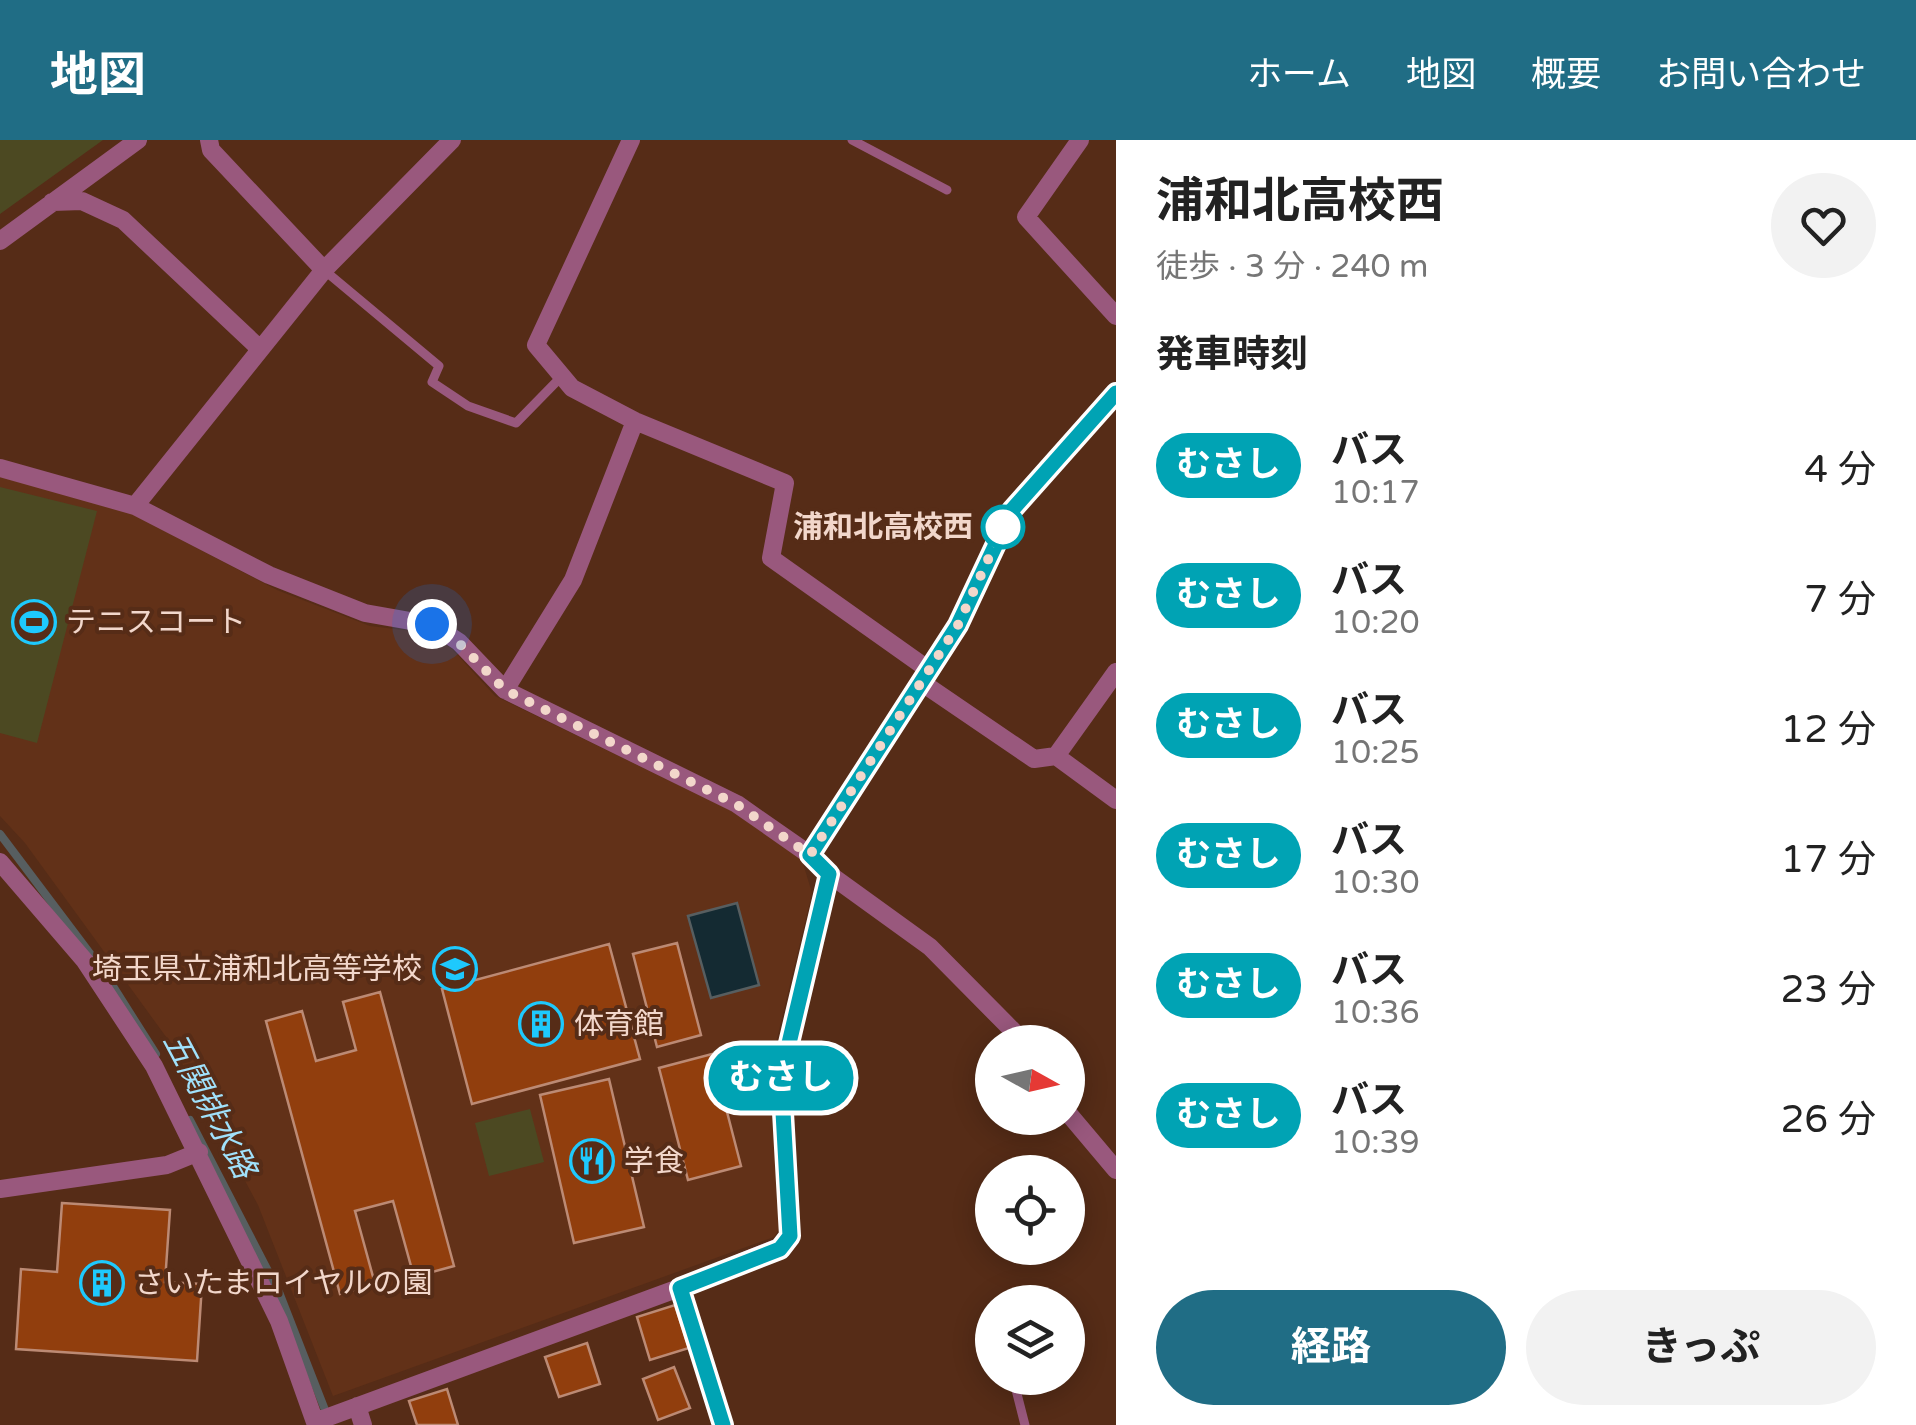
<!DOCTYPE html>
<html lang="ja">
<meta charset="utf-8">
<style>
body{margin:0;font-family:"Varela Round","Noto Sans JP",sans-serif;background:#f2f2f2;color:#222;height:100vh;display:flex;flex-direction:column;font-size:38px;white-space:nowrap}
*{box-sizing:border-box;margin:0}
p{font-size:32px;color:#767676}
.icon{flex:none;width:55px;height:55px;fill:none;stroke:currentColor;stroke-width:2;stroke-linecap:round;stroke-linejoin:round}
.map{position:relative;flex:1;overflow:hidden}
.side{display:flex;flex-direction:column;background:#fff;width:800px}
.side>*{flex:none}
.badge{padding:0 20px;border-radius:32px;font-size:35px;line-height:65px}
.needle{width:65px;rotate:98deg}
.controls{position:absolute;left:975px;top:885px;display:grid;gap:20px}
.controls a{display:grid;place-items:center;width:110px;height:110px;border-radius:50%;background:#fff;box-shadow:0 5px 25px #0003;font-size:50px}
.you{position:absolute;width:50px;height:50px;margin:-25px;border:8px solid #fff;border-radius:50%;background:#1a73e8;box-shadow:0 0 0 15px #1a73e833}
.map>.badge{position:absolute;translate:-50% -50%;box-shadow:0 0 0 5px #fff}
h2{padding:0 40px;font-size:38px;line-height:90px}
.round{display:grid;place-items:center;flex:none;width:105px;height:105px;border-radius:52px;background:#f2f2f2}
.overview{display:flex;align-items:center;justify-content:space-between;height:170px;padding:0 40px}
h1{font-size:48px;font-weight:700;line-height:75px}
.button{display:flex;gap:20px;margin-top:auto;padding:20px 40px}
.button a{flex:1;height:115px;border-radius:60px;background:#206d85;color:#fff;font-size:40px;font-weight:700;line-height:115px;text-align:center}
.button a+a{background:#f2f2f2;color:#222}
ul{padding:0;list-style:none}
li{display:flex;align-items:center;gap:30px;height:130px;padding:0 40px}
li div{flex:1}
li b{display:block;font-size:38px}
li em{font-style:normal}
li .badge{min-width:110px;font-weight:700;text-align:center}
header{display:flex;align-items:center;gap:60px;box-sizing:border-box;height:140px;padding:0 50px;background:#206d85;color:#fff}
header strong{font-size:48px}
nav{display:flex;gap:55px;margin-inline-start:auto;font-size:35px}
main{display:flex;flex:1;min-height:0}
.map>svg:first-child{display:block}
.built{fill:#623118}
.green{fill:#4c4922}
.water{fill:#142a32;stroke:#575e60;stroke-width:2.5}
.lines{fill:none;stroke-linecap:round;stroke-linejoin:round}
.stream{stroke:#575e60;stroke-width:8}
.building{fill:#913e0d;stroke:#bc8a74;stroke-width:2.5}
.lane{stroke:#99587d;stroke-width:9}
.street{stroke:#99587d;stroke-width:18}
.line-casing{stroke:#fff;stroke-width:22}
.line{stroke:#00a3b4;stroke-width:15}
.walk{stroke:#f2d7cb;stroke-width:10;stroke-dasharray:0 18}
.stop-dot{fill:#fff;stroke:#00a3b4;stroke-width:5}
.labels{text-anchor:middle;stroke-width:8;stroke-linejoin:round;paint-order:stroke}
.stop-label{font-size:30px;font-weight:bold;fill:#f2d7cb;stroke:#562c17;text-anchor:end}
.poi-label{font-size:30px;fill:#f2d7cb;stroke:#562c17;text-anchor:start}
.water-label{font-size:32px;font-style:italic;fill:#a0e1fb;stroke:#562c17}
</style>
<header>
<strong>地図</strong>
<nav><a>ホーム</a><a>地図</a><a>概要</a><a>お問い合わせ</a></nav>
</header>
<main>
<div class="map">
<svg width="1116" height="1285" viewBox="0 0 1116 1285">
<rect width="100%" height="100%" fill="#562c17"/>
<path class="built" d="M0 335 130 373 277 450 370 486 429 493 452 509 495 556 734 672 802 720 812 753 768 936 782 1083 774 1097 333 1256 258 1065 172 905 25 703 0 676Z"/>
<path class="green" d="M0 0H103L0 74Z
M0 347 97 371 37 603 0 593Z
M530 969 544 1022 489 1036 475 983Z"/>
<path class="water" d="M737 763 759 845 711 858 688 776Z"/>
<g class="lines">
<path class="stream" d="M0 694 104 832 156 914
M190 980 279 1152 327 1275"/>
</g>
<path class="building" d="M677 803 701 895 657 907 633 814Z
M609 804 640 919 472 964 442 849Z
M380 852 454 1126 414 1137 393 1061 355 1071 375 1144 340 1154 266 881 302 871 316 921 356 910 343 862Z
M712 914 741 1026 688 1040 659 928Z
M609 939 644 1087 574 1103 540 955Z
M62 1063 170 1070 165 1142 202 1144 197 1221 16 1209 21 1129 57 1132Z
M675 1165 689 1208 650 1220 637 1177Z
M587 1203 600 1244 559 1257 545 1217Z
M674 1227 690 1268 658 1280 643 1239Z
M447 1249 458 1285H417L409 1261Z"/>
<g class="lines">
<path class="lane" d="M852 0 947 50
M324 130 439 226 432 242 468 266 516 283 562 236
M1013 1238 1025 1285"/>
<path class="street" d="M209 0 211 10 324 130
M631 0 536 205 572 248 635 281 785 343 771 418 929 530
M1080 0 1026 77 1116 176
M52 62 82 61 123 80 260 209
M0 101 138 0
M0 328 135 366 269 435 365 473 433 485 459 502 505 550 737 664 810 715 829 734 930 807 1024 902
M135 366 324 130 452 0
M1116 532 1056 616 1116 660
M921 542 1034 619 1056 616
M505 550 573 440 635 281
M810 715 957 485 1012 370 1116 253
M0 722 85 821 154 926 279 1181 316 1285
M1068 973 1116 1030
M0 1049 167 1025 199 1012
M679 1148 723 1285
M357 1266 363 1285
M315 1282 679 1148 786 1104 791 1085 781 937 829 734"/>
</g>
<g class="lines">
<g class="line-casing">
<path id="line" d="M723 1285 680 1148 780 1109 790 1096 781 937 829 734 810 715 958 485 1012 370 1116 253"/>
</g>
<use href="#line" class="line"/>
<path class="walk" d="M432 484 458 502 505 550 736 664 810 715 958 485 1003 387"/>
</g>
<defs>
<g id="stadium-ring" transform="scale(2.25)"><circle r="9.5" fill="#562c17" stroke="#1ec9fd" stroke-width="1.5"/><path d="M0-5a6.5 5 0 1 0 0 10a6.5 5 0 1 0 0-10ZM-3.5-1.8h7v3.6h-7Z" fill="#1ec9fd"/></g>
<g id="school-ring" transform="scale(2.25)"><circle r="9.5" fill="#562c17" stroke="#1ec9fd" stroke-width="1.5"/><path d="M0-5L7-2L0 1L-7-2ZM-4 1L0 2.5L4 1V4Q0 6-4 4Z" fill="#1ec9fd"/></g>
<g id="building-ring" transform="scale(2.25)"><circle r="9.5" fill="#562c17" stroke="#1ec9fd" stroke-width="1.5"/><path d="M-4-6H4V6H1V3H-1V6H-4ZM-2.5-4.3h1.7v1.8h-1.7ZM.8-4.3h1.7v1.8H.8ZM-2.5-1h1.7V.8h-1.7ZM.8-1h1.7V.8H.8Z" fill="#1ec9fd"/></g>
<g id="restaurant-ring" transform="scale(2.25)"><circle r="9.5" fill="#562c17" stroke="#1ec9fd" stroke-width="1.5"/><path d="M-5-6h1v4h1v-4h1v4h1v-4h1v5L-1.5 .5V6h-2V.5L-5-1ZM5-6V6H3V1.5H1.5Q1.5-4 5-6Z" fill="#1ec9fd"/></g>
</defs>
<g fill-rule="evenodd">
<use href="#stadium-ring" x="34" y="482"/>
<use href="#school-ring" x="455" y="829"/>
<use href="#building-ring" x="541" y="884"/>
<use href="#restaurant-ring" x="592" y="1021"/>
<use href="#building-ring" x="102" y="1143"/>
</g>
<circle class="stop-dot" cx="1003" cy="387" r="20"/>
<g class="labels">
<g class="stop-label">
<text x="973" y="397">浦和北高校西</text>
</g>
<g class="poi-label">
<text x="66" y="492">テニスコート</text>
<text x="422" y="839" text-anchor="end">埼玉県立浦和北高等学校</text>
<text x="574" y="894">体育館</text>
<text x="624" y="1031">学食</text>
<text x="134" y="1153">さいたまロイヤルの園</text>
</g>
<g class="water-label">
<text transform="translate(210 965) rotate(62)" y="11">五関排水路</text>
</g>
</g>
</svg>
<div class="controls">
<a><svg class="needle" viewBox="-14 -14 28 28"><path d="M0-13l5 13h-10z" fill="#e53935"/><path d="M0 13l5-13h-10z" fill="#767676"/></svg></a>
<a><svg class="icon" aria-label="locate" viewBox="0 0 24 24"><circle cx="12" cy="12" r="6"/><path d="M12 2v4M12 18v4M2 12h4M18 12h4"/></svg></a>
<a><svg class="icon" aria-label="layers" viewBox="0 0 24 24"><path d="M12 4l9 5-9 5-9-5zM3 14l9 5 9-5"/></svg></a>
</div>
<div class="you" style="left:432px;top:484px"></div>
<b class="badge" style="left:781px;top:938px;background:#00a3b4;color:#fff">むさし</b>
</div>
<section class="side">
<div class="overview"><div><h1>浦和北高校西</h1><p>徒歩 · 3 分 · 240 m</p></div><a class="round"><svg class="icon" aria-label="heart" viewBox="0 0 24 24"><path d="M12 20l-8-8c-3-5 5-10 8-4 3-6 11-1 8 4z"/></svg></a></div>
<h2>発車時刻</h2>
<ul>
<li><span class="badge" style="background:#00a3b4;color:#fff">むさし</span><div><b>バス</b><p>10:17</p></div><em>4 分</em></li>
<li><span class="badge" style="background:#00a3b4;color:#fff">むさし</span><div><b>バス</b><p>10:20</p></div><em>7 分</em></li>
<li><span class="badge" style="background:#00a3b4;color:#fff">むさし</span><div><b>バス</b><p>10:25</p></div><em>12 分</em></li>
<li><span class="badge" style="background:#00a3b4;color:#fff">むさし</span><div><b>バス</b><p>10:30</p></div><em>17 分</em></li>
<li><span class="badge" style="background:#00a3b4;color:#fff">むさし</span><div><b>バス</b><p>10:36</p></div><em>23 分</em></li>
<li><span class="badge" style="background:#00a3b4;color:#fff">むさし</span><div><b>バス</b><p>10:39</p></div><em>26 分</em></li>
</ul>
<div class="button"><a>経路</a><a>きっぷ</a></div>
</section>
</main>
